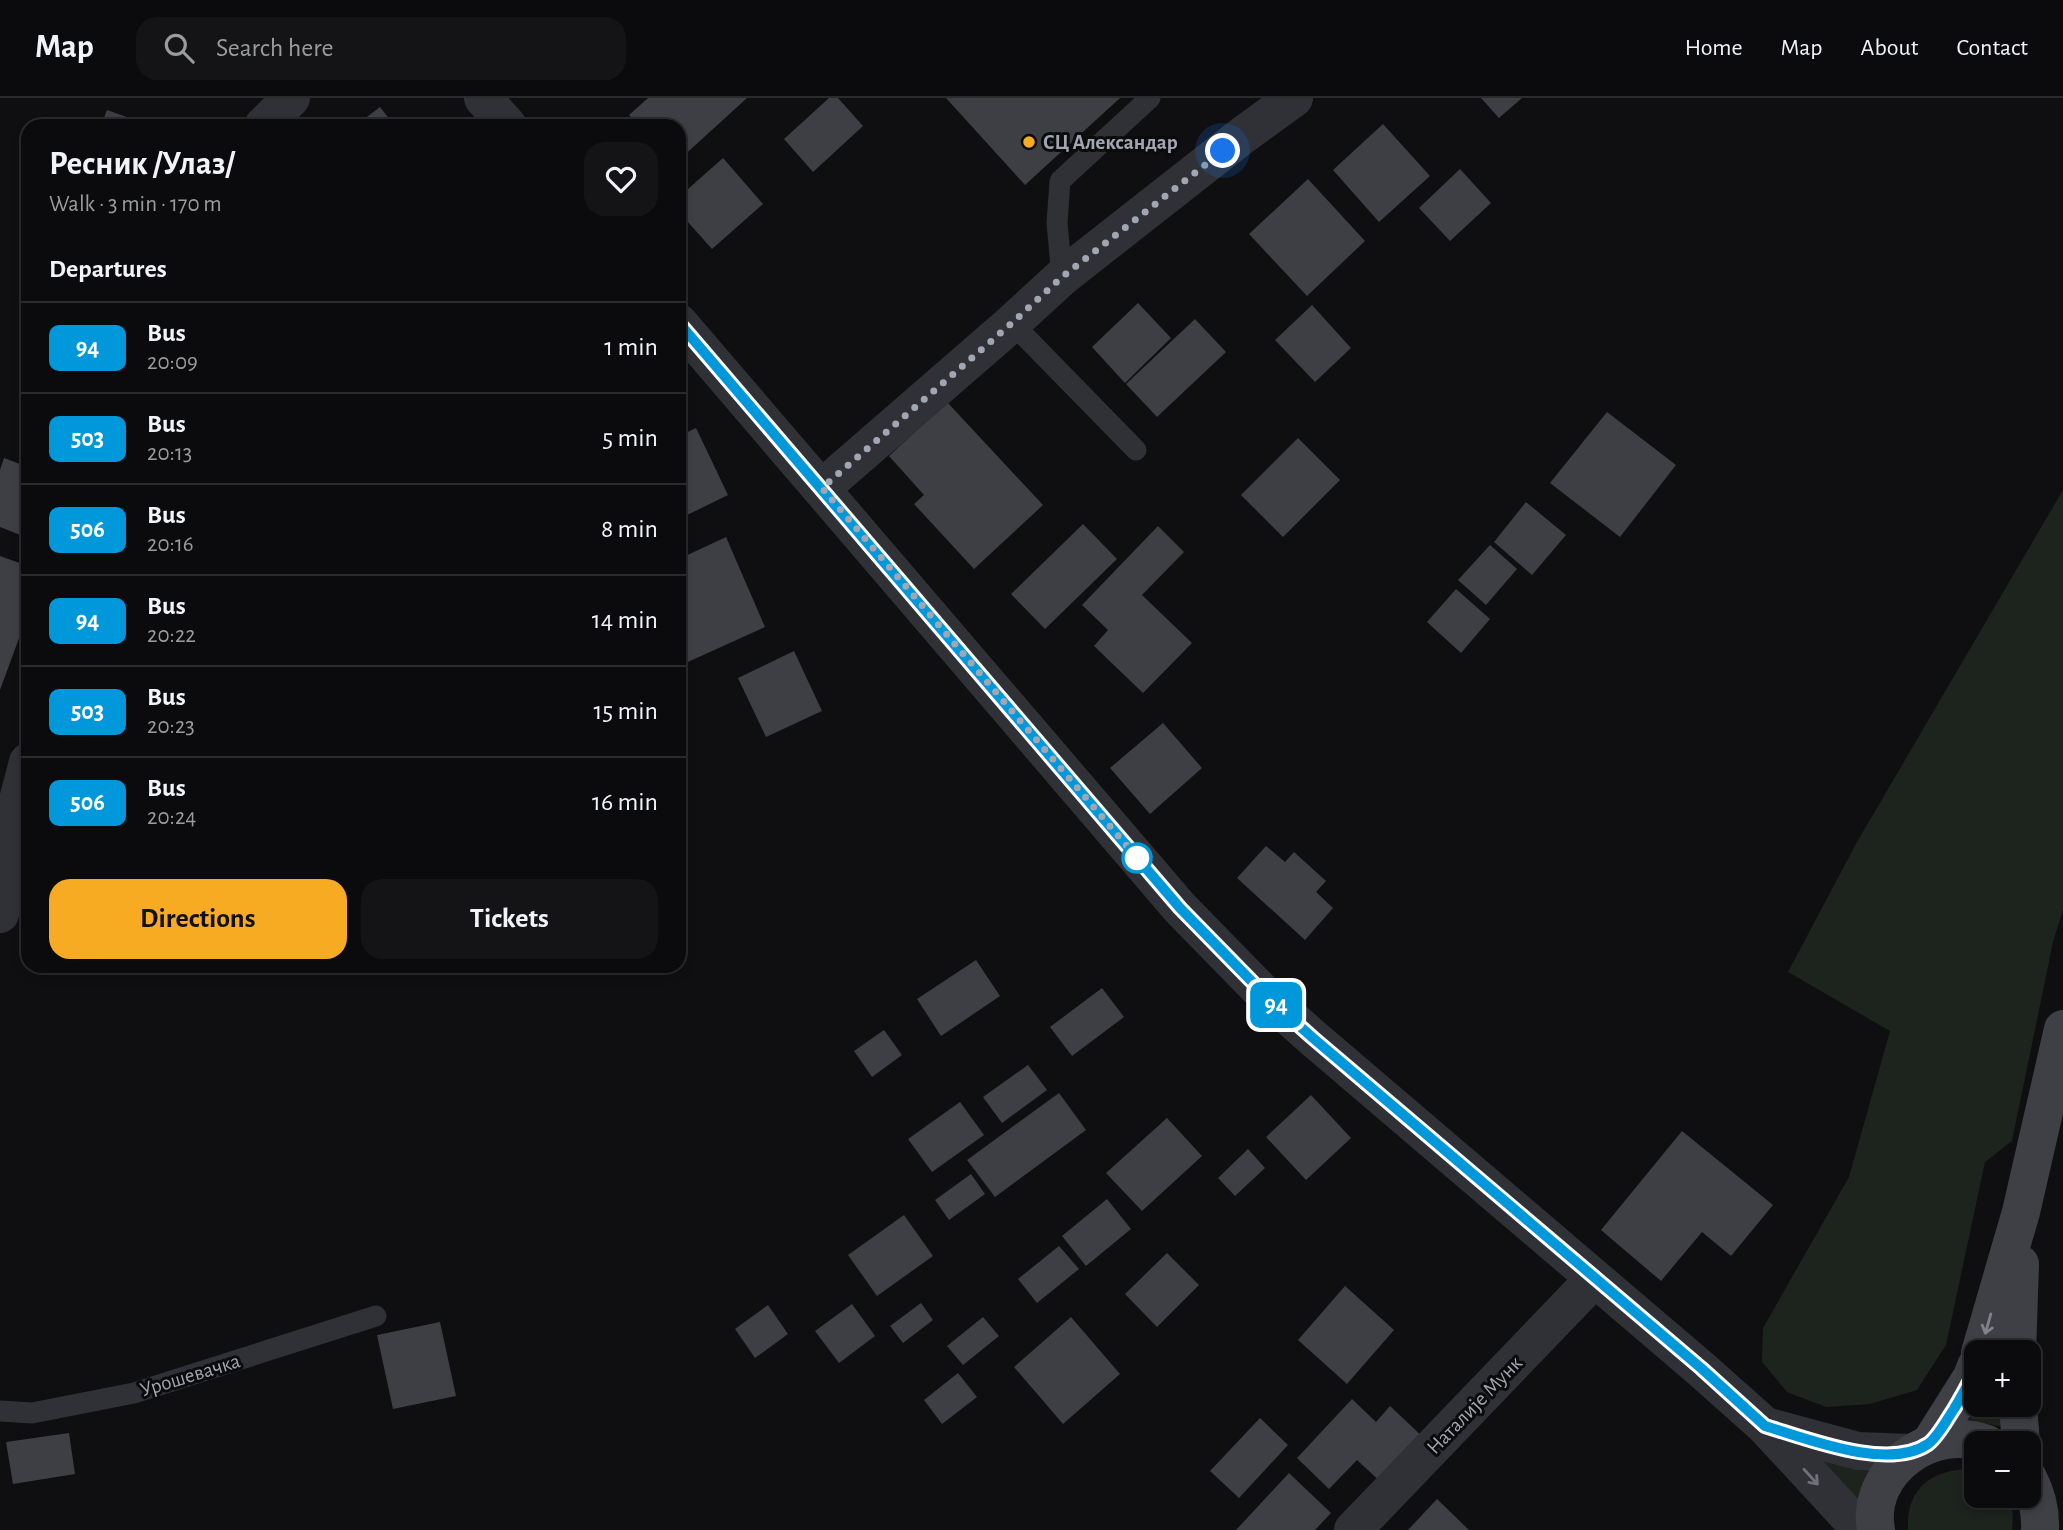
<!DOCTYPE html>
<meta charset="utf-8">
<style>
body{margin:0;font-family:"Alegreya Sans",sans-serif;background:#141416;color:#f1f3f6;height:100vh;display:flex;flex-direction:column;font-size:26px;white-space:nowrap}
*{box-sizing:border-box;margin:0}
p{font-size:23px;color:#9a9b9d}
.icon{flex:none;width:38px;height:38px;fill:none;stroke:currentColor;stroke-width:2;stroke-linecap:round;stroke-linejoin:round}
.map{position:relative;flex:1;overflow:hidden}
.details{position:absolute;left:21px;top:21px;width:665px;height:854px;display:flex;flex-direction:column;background:#0b0b0d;border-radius:21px;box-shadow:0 4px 10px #0003,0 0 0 2px #2b2b2e}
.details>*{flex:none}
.badge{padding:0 14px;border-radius:10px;font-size:24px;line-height:46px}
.tools{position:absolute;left:1964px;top:1242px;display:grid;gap:14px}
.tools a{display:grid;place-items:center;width:77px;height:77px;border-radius:14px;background:#0b0b0d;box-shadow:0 4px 10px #0003,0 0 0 2px #2b2b2e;font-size:35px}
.you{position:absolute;width:35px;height:35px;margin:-18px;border:5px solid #fff;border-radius:50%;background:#1a73e8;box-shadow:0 0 0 10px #1a73e833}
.map>.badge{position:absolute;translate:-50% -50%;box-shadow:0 0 0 4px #fff}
h2{padding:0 28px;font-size:26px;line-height:63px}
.round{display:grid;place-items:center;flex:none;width:74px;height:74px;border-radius:21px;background:#141416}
.headline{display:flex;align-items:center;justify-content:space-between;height:119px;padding:0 28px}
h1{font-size:33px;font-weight:700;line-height:52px}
.cta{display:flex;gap:14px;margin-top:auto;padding:14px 28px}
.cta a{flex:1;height:80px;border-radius:21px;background:#f6ab23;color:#111;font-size:28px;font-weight:700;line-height:80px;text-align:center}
.cta a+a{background:#141416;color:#f1f3f6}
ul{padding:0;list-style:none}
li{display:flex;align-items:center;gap:21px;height:91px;padding:0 28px;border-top:2px solid #2b2b2e}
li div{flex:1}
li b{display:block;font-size:26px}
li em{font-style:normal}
li .badge{min-width:77px;font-weight:700;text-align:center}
header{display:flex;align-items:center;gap:42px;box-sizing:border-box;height:98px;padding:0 35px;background:#0b0b0d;border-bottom:2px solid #2b2b2e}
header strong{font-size:33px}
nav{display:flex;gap:38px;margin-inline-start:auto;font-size:24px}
.search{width:490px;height:63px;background:#141416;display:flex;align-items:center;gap:18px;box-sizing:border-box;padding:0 24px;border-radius:21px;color:#9a9b9d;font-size:26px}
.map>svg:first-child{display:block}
.green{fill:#1c241d}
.building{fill:#3e3f44}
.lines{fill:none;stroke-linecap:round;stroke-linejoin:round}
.service{stroke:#303136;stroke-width:21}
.minor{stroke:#303136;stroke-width:38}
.tertiary{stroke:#303136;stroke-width:38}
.secondary{stroke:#3e4046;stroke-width:38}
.oneway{stroke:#7e828c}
.oneway2{stroke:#6e717a}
.line-casing{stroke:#fff;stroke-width:16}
.line{stroke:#0098da;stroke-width:10}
.walk{stroke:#a0a6b2;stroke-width:7;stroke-dasharray:0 12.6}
.poi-dot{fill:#f6ab23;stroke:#0b0b0c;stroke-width:2.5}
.stop-dot{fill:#fff;stroke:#0098da;stroke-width:3.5}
.labels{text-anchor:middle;stroke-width:6;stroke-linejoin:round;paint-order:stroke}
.poi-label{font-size:21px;font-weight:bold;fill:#a0a6b2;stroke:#0b0b0c;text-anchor:start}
.street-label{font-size:21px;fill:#a0a6b2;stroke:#0b0b0c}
</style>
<header>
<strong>Map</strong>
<div class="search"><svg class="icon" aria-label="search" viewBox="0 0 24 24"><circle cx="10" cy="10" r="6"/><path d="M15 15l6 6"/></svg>Search here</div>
<nav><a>Home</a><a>Map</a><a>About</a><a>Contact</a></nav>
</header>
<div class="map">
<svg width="2063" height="1432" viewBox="0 0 2063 1432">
<rect width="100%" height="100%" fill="#0f0f11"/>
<path class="green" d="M2063 392V812L2053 844 2012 1043 1985 1064 1946 1247 1917 1292 1870 1306 1826 1309 1787 1294 1762 1264 1763 1230 1849 1079 1890 933 1788 874 1857 744Z
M1976 1307H2001L2002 1329 1962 1320Z
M1818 1363 1871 1367 1860 1406Z
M1967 1371 1976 1374V1398H2006L2013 1415 2012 1432H1908C1906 1392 1929 1373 1967 1371Z"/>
<path class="building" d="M648 0H747L679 62V28H639L629 17Z
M829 0H838L863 28 813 74 784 41Z
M946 0H1120L1025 87Z
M1481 0H1522L1499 20Z
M380 9 395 28H355Z
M107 12 152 28H101Z
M1383 26 1430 78 1379 124 1333 72Z
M723 60 763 106 712 151 679 114V99Z
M1460 71 1491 105 1450 143 1419 110Z
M1308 81 1365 143 1307 198 1249 136Z
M1138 205 1171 240 1125 285 1092 249Z
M1312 207 1351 250 1315 284 1275 242Z
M1195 221 1226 254 1157 319 1126 286Z
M947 304 1043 407 974 471 914 406 924 397 889 358Z
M1607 314 1676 367 1620 439 1550 385Z
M696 330 728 397 679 421V338Z
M1298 340 1340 382 1283 439 1241 397Z
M4 360 28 369V440L0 429V372Z
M1526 404 1566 437 1532 477 1494 444Z
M1083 426 1117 461 1045 531 1011 496Z
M1158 428 1184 454 1142 497 1192 545 1143 595 1094 548 1108 532 1082 507Z
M726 439 765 529 679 568V461Z
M1490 447 1517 471 1486 507 1458 482Z
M0 458 28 468V534L22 532 0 592Z
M1456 491 1490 521 1461 555 1427 524Z
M794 553 822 613 766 639 738 580Z
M1163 625 1202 670 1150 716 1110 670Z
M1266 748 1285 764 1294 754 1326 783 1316 794 1333 810 1305 842 1237 780Z
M976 862 1000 898 941 938 917 901Z
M1102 890 1124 919 1072 958 1050 929Z
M884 932 902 957 872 979 854 953Z
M1028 967 1047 992 1002 1025 983 999Z
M1059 995 1086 1032 995 1099 967 1062Z
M1311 997 1351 1040 1306 1082 1266 1039Z
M960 1004 984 1037 932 1074 908 1041Z
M1167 1020 1202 1058 1142 1113 1106 1075Z
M1682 1033 1773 1107 1731 1158 1702 1134 1661 1183 1601 1132Z
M1248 1051 1265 1070 1235 1098 1218 1080Z
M971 1076 985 1096 949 1122 935 1102Z
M1107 1101 1131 1131 1086 1168 1062 1138Z
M904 1117 933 1158 877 1198 848 1157Z
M1059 1148 1079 1171 1037 1205 1018 1181Z
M1167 1155 1199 1187 1157 1229 1125 1196Z
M1345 1188 1394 1232 1347 1286 1298 1242Z
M921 1205 933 1222 903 1245 890 1228Z
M852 1206 875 1238 839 1265 815 1233Z
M768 1207 788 1236 755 1260 735 1231Z
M983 1219 999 1238 963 1267 947 1248Z
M1071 1219 1120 1276 1063 1326 1014 1269Z
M440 1224 456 1298 393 1311 377 1237Z
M958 1275 977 1299 942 1326 924 1302Z
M1352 1301 1376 1324 1390 1308 1425 1341 1383 1386 1357 1362 1329 1391 1297 1360Z
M1260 1320 1288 1347 1239 1400 1210 1373Z
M69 1335 75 1376 13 1386 6 1344Z
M1289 1375 1331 1415 1315 1432H1236Z
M1437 1401 1469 1432H1408Z"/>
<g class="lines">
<path class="service" d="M1062 179 1057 125 1060 83 1150 0
M1012 225 1136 352
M0 1313 32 1315 134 1295 376 1218"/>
<path class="minor" d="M263 28 291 0
M822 390 1012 225 1062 179 1243 37 1294 0
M0 816 18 702 28 664
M1353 1432 1594 1181"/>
<path class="tertiary" d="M483 0 508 28
M679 225 1180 810 1267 899 1313 940 1701 1271 1765 1328 1861 1432
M1765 1328 1858 1353 1910 1355"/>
<path class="secondary" d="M1980 1255 2021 1114 2063 931
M2017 1255 2020 1166
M2018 1307 2021 1346
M1931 1344 1972 1279 1976 1268
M2028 1380C2037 1397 2041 1413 2040 1432
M1876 1432C1865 1372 1933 1325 1987 1346"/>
</g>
<defs><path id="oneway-shaft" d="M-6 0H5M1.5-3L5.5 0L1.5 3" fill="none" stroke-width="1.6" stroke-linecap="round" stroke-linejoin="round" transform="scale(1.75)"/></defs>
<use class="oneway" href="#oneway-shaft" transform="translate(1988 1226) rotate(106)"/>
<use class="oneway2" href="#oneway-shaft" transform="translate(1811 1379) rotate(48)"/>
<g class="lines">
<g class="line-casing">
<path id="line" d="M679 225 1180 810 1267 899 1313 940 1701 1270 1765 1328C1808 1341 1888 1373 1928 1346 1938 1339 1947 1321 1954 1311 1962 1297 1971 1283 1976 1268"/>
</g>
<use href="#line" class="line"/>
<path class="walk" d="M1137 760 1144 768 822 390 1012 225 1062 179 1223 53"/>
</g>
<circle class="poi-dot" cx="1029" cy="44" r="7"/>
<circle class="stop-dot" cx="1137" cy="760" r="14"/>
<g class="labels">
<g class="poi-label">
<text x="1043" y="51">СЦ Александар</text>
</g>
<g class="street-label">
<text transform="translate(190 1277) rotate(-17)" y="7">Урошевачка</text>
<text transform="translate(1474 1307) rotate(-46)" y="7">Наталије Мунк</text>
</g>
</g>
</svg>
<div class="tools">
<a>+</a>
<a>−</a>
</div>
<div class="you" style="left:1223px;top:53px"></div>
<b class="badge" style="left:1276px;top:907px;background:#0098da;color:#fff">94</b>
<section class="details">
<div class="headline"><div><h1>Ресник /Улаз/</h1><p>Walk · 3 min · 170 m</p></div><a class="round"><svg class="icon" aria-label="heart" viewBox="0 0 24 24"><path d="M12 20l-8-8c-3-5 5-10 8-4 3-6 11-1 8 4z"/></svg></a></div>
<h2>Departures</h2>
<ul>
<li><span class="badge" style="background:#0098da;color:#fff">94</span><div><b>Bus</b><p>20:09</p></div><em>1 min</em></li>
<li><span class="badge" style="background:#0098da;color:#fff">503</span><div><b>Bus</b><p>20:13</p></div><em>5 min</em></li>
<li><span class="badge" style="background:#0098da;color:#fff">506</span><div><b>Bus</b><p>20:16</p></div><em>8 min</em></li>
<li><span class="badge" style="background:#0098da;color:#fff">94</span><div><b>Bus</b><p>20:22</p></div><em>14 min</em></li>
<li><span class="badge" style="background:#0098da;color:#fff">503</span><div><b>Bus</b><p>20:23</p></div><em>15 min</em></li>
<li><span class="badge" style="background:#0098da;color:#fff">506</span><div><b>Bus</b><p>20:24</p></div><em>16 min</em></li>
</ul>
<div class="cta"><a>Directions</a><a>Tickets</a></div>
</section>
</div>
